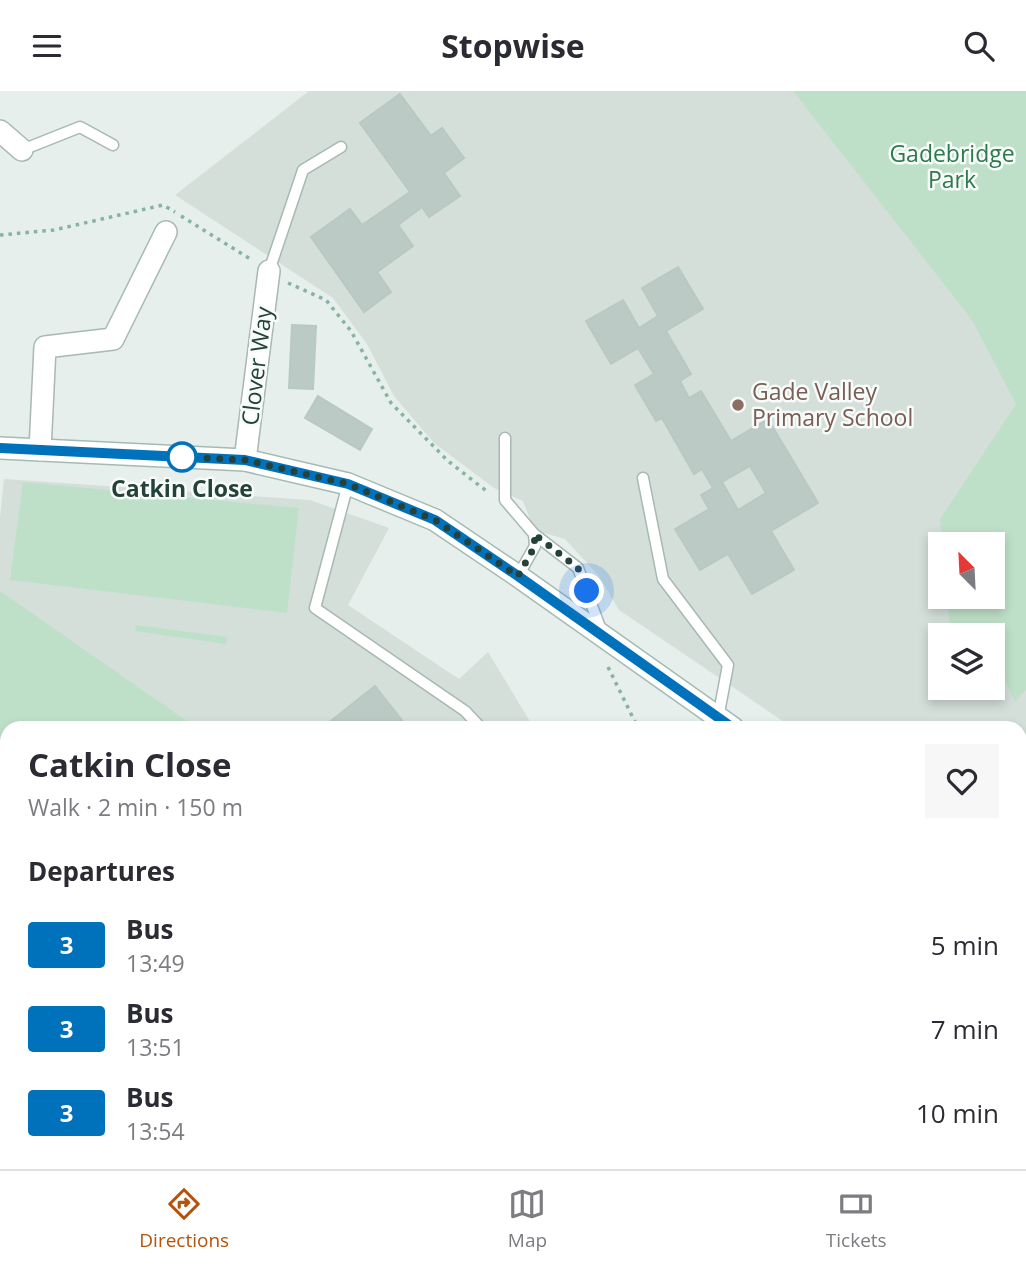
<!DOCTYPE html>
<meta charset="utf-8">
<style>
body{margin:0;font-family:"Open Sans",sans-serif;background:#f7f7f7;color:#2b2b33;height:100vh;display:flex;flex-direction:column;font-size:26px;white-space:nowrap}
*{box-sizing:border-box;margin:0}
p{font-size:23px;color:#7c7c81}
.icon{flex:none;width:38px;height:38px;fill:none;stroke:currentColor;stroke-width:2;stroke-linecap:round;stroke-linejoin:round}
.map{position:relative;flex:1;overflow:hidden}
.side{position:absolute;left:0px;top:630px;width:1027px;height:448px;display:flex;flex-direction:column;background:#fff;border-radius:21px 21px 0 0;box-shadow:0 4px 10px #0003}
.side>*{flex:none}
.badge{padding:0 14px;border-radius:5px;font-size:24px;line-height:46px}
.needle{width:46px;rotate:336deg}
.fabs{position:absolute;left:928px;top:441px;display:grid;gap:14px}
.fabs a{display:grid;place-items:center;width:77px;height:77px;border-radius:0px;background:#fff;box-shadow:0 4px 10px #0003;font-size:35px}
.you{position:absolute;width:35px;height:35px;margin:-18px;border:5px solid #fff;border-radius:50%;background:#1a73e8;box-shadow:0 0 0 10px #1a73e833}
.map>.badge{position:absolute;translate:-50% -50%;box-shadow:0 0 0 4px #fff}
h2{padding:0 28px;font-size:26px;line-height:63px}
.round{display:grid;place-items:center;flex:none;width:74px;height:74px;border-radius:0px;background:#f7f7f7}
.head{display:flex;align-items:center;justify-content:space-between;height:119px;padding:0 28px}
h1{font-size:33px;font-weight:700;line-height:52px}
ul{padding:0;list-style:none}
li{display:flex;align-items:center;gap:21px;height:84px;padding:0 28px}
li div{flex:1}
li b{display:block;font-size:26px}
li em{font-style:normal}
li .badge{min-width:77px;font-weight:700;text-align:center}
header{display:flex;justify-content:space-between;align-items:center;height:91px;padding:0 28px;background:#fff;font-size:32px;font-weight:700}
.tabs{display:flex;justify-content:space-around;align-items:center;height:98px;border-top:2px solid #e1e1e2;background:#fff;font-size:19px;color:#7c7c81}
.tabs a{display:grid;justify-items:center;gap:4px}
.tabs .current{color:#b45309}
.map>svg:first-child{display:block}
.built{fill:#d4dfda;fill-rule:evenodd}
.green{fill:#bfe0c8}
.building{fill:#bbcac4;stroke:#b8c9c2;stroke-width:2;fill-rule:evenodd}
.lines{fill:none;stroke-linecap:round;stroke-linejoin:round}
.lane-casing{stroke:#a8b8b2;stroke-width:13}
.street-casing{stroke:#a8b8b2;stroke-width:24}
.secondary-casing{stroke:#a4bbb3;stroke-width:24}
.path{stroke:#86b3a5;stroke-width:3.5;stroke-dasharray:3.5 5;stroke-linecap:butt}
.lane{stroke:#fff;stroke-width:10}
.street{stroke:#fff;stroke-width:21}
.secondary{stroke:#fff;stroke-width:21}
.line-casing{stroke:#fff;stroke-width:16}
.line{stroke:#0072bc;stroke-width:10}
.walk{stroke:#24423a;stroke-width:7;stroke-dasharray:0 12.6}
.education-dot{fill:#8d6e63;stroke:#f7fbf9;stroke-width:2.5}
.stop-dot{fill:#fff;stroke:#0072bc;stroke-width:3.5}
.labels{text-anchor:middle;stroke-width:5;stroke-linejoin:round;paint-order:stroke}
.park-label{font-size:23px;fill:#2d7a4b;stroke:#f7fbf9}
.street-label{font-size:23px;fill:#24423a;stroke:#f7fbf9}
.education-label{font-size:23px;fill:#785e54;stroke:#f7fbf9;text-anchor:start}
.stop-label{font-size:23px;font-weight:bold;fill:#24423a;stroke:#f7fbf9}
</style>
<header><svg class="icon" aria-label="menu" viewBox="0 0 24 24"><path d="M4 6h16M4 12h16M4 18h16"/></svg>Stopwise<svg class="icon" aria-label="search" viewBox="0 0 24 24"><circle cx="10" cy="10" r="6"/><path d="M15 15l6 6"/></svg></header>
<div class="map">
<svg width="1026" height="1078" viewBox="0 0 1026 1078">
<rect width="100%" height="100%" fill="#e6efeb"/>
<path class="built" d="M309 0H793L1026 290V655L1020 662V637H793L619 519 598 484 565 448 534 439 523 410 494 397 434 352 394 305 367 253 333 207 175 104ZM940 453H992V506H940ZM940 544H992V597H940Z
M4 388 310 409 389 437 348 514 459 588 488 561 534 637H7V1071H613L603 1078H0V427Z
M1026 753V933L1020 931V760Z"/>
<path class="green" d="M793 0H1026V599L1015 611 1000 578H992V544H951L947 506H992V453H942L940 428 1016 313 972 229Z
M23 391 299 417 287 522 10 489Z
M0 500 197 637H7V702L0 697Z
M136 534 227 546 226 553 135 540Z
M0 736 7 741V904L0 912Z
M73 1071H312L306 1078H80Z"/>
<path class="building" d="M400 3 431 45 442 37 464 67 444 82 460 105 429 126 422 116 398 134 413 155 377 181 391 201 364 221 311 146 350 118 362 134 410 101 360 32Z
M678 176 703 218 666 240 691 283 680 290 689 307 701 300 731 350 768 328 818 412 771 440 794 479 752 503 728 463 700 479 675 438 709 418 701 404 713 397 702 378 694 383 662 327 656 330 635 294 654 283 638 257 611 273 586 230 623 209 639 237 658 225 642 197ZM750 375 766 402 738 419 722 391Z
M292 234 316 235 313 298 289 297Z
M318 305 372 338 360 359 305 327Z
M375 595 408 637H322Z
M391 1071H421L427 1078H382Z
M459 1071H513L518 1078H450Z"/>
<g class="lines">
<g class="lane-casing">
<path id="lane" d="M22 59 80 36 113 54
M269 180 303 79 341 56
M505 347V409L534 443
M643 387 663 488 728 574 718 627
M348 393 315 517 465 620 481 637
M518 485 535 455 534 443 578 477 601 539
M1020 868H1026
M1020 918 1026 910"/>
</g>
<g class="street-casing">
<path id="street" d="M0 40 22 59
M40 359 45 256 113 248 166 141
M245 369 269 180
M963 1078 969 1071"/>
</g>
<g class="secondary-casing">
<path id="secondary" d="M0 357 245 369 348 393 435 429 518 485 733 637
M1020 699 1026 692
M1020 956 1026 960
M1020 1009 1026 1002
M1020 1060 1026 1065
M633 1078 642 1071"/>
</g>
<path class="path" d="M181 125 252 169
M0 144 54 139 163 114 175 121
M288 192 326 209 351 240 391 312 448 370 489 402
M608 576 638 637"/>
<use href="#lane" class="lane"/>
<use href="#street" class="street"/>
<use href="#secondary" class="secondary"/>
</g>
<g class="lines">
<g class="line-casing">
<path id="line" d="M0 357 245 369 348 393 435 429 518 485 733 637"/>
</g>
<use href="#line" class="line"/>
<path class="walk" d="M182 366 245 369 348 393 435 429 518 485 535 455 534 443 578 477 587 500"/>
</g>
<circle class="education-dot" cx="738" cy="314" r="7"/>
<circle class="stop-dot" cx="182" cy="366" r="14"/>
<g class="labels">
<g class="park-label">
<text x="952" y="71">Gadebridge<tspan x="952" dy="26">Park</tspan></text>
</g>
<g class="street-label">
<text transform="translate(257 275) rotate(-83)" y="8">Clover Way</text>
</g>
<g class="education-label">
<text x="752" y="309">Gade Valley<tspan x="752" dy="26">Primary School</tspan></text>
</g>
<g class="stop-label">
<text x="182" y="406">Catkin Close</text>
</g>
</g>
</svg>
<div class="fabs">
<a><svg class="needle" viewBox="-14 -14 28 28"><path d="M0-13l5 13h-10z" fill="#e53935"/><path d="M0 13l5-13h-10z" fill="#7c7c81"/></svg></a>
<a><svg class="icon" aria-label="layers" viewBox="0 0 24 24"><path d="M12 4l9 5-9 5-9-5zM3 14l9 5 9-5"/></svg></a>
</div>
<div class="you" style="left:587px;top:500px"></div>
<section class="side">
<div class="head"><div><h1>Catkin Close</h1><p>Walk · 2 min · 150 m</p></div><a class="round"><svg class="icon" aria-label="heart" viewBox="0 0 24 24"><path d="M12 20l-8-8c-3-5 5-10 8-4 3-6 11-1 8 4z"/></svg></a></div>
<h2>Departures</h2>
<ul>
<li><span class="badge" style="background:#0072bc;color:#fff">3</span><div><b>Bus</b><p>13:49</p></div><em>5 min</em></li>
<li><span class="badge" style="background:#0072bc;color:#fff">3</span><div><b>Bus</b><p>13:51</p></div><em>7 min</em></li>
<li><span class="badge" style="background:#0072bc;color:#fff">3</span><div><b>Bus</b><p>13:54</p></div><em>10 min</em></li>
</ul>
</section>
</div>
<nav class="tabs">
<a class="current"><svg class="icon" aria-label="directions" viewBox="0 0 24 24"><path d="M12 3l9 9-9 9-9-9zM9 14v-3h6M13 9l2 2-2 2"/></svg>Directions</a>
<a><svg class="icon" aria-label="map" viewBox="0 0 24 24"><path d="M3 6l6-2 6 2 6-2v14l-6 2-6-2-6 2zM9 4v14M15 6v14"/></svg>Map</a>
<a><svg class="icon" aria-label="tickets" viewBox="0 0 24 24"><path d="M3 7h18v10H3zM15 7v10"/></svg>Tickets</a>
</nav>
